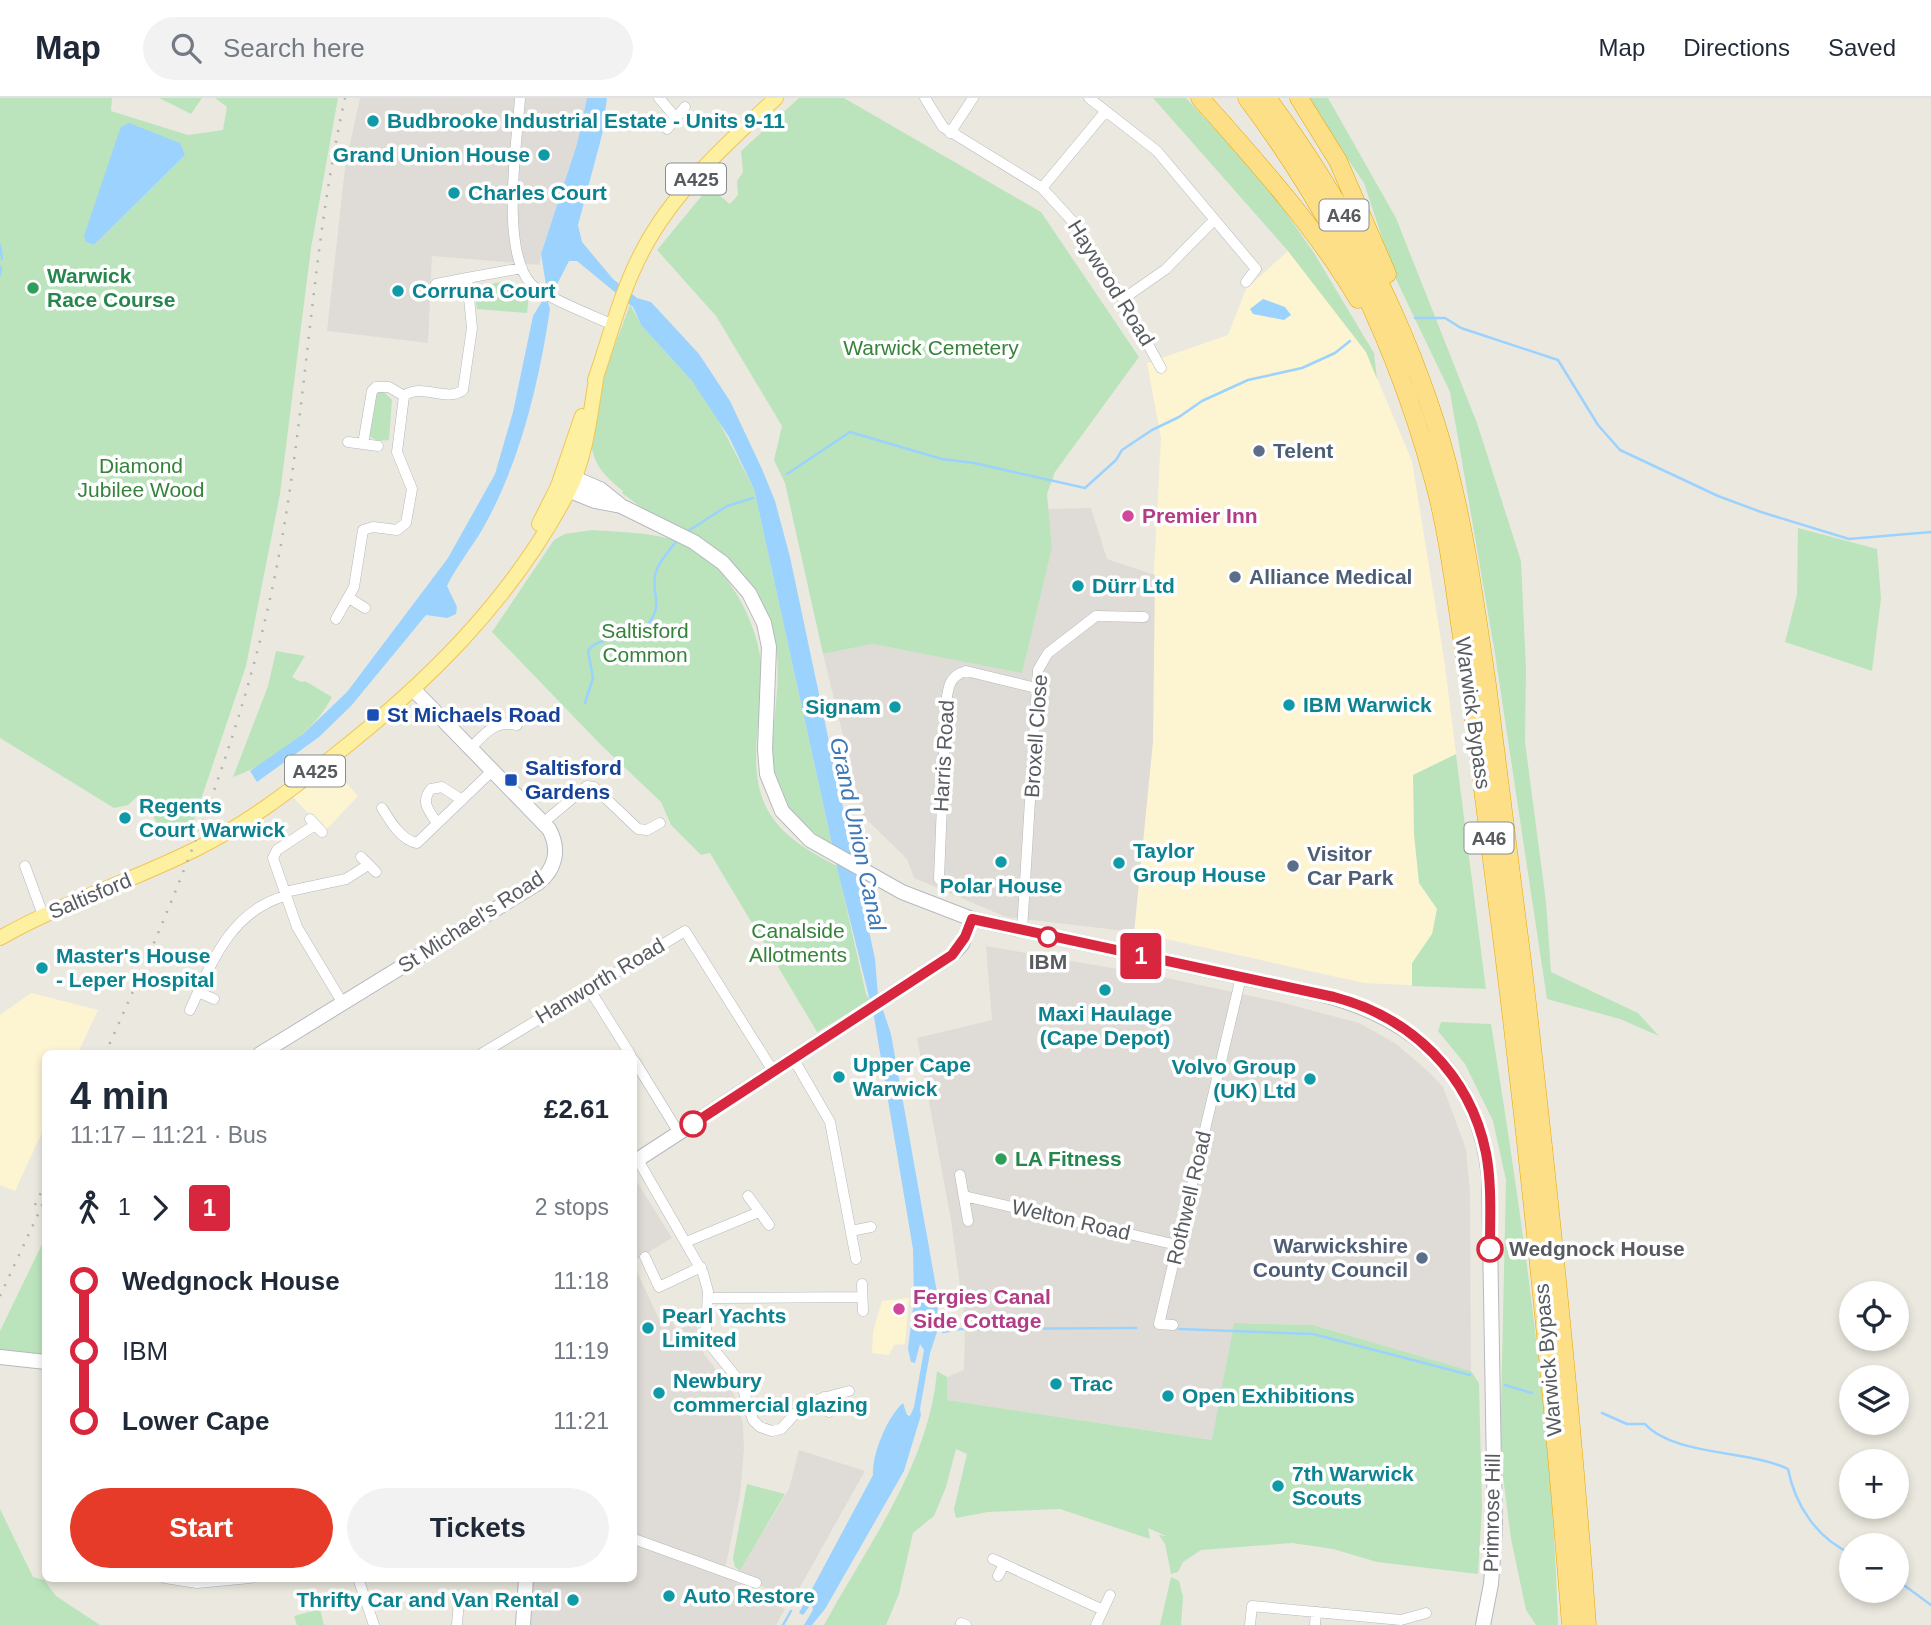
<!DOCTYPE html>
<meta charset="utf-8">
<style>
body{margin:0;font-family:Helvetica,sans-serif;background:#f2f2f3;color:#1f2937;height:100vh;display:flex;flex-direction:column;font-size:26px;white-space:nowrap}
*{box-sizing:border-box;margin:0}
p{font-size:23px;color:#747a83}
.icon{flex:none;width:38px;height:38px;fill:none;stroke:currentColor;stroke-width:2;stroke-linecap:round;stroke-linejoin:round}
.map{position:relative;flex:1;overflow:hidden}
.drawer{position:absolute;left:42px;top:952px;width:595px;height:532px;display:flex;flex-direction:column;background:#fff;border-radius:10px;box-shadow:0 4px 10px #0003}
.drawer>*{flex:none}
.badge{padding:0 14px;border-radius:5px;font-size:24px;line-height:46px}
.fabs{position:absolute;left:1839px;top:1183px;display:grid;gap:14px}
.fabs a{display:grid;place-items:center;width:70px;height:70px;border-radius:50%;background:#fff;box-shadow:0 4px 10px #0003;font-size:35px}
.map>.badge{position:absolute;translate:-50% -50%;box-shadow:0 0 0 4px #fff}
.legs{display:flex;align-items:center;gap:10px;height:77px;padding:0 28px;font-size:23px}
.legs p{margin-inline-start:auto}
.head{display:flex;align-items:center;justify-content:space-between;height:119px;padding:0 28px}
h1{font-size:38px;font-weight:700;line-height:52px}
.cta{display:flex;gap:14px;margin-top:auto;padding:14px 28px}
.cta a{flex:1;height:80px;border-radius:42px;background:#e73b29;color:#fff;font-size:28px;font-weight:700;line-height:80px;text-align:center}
.cta a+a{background:#f2f2f3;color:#1f2937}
ul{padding:0 28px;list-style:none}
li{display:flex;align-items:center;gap:24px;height:70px;font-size:26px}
li i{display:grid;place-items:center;width:10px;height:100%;margin:0 9px;background:currentColor}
li i::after{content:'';width:18px;height:18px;margin:-9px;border:5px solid;border-radius:50%;background:#fff}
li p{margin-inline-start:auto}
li:first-child i{background:linear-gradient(#0000 50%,currentColor 0)}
li:last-child i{background:linear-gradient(currentColor 50%,#0000 0)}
header{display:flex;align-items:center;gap:42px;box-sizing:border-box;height:98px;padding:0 35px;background:#fff;border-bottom:2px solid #e0e1e3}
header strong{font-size:33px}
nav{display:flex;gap:38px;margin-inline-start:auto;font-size:24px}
.search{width:490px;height:63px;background:#f2f2f3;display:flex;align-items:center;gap:18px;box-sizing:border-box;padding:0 24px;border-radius:38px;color:#747a83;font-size:26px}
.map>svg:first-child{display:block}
.commercial{fill:#fdf4d2}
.industrial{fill:#dfdcd7}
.green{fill:#bbe4bc;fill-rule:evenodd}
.water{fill:#9cd2fe}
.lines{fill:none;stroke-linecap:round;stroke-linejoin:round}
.stream{stroke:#9cd2fe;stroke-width:2.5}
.street-casing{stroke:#b5b7bc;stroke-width:11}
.secondary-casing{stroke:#b5b9be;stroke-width:16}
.primary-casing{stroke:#f0c654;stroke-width:16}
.highway-casing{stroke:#e9a402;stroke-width:19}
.street{stroke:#fff;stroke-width:10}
.secondary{stroke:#fff;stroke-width:14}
.primary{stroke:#fef0a1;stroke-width:14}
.highway{stroke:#fcdf86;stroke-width:18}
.rail{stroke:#b1b2b2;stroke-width:2.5;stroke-dasharray:2 9;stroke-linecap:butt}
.line-1-casing{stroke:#fff;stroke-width:16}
.line-1{stroke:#d7263d;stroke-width:10}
.culture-dot{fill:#0f9aa8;stroke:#fff;stroke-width:2.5}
.leisure-dot{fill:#2e9e5b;stroke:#fff;stroke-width:2.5}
.service-dot{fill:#5c6f8a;stroke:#fff;stroke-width:2.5}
.hotel-dot{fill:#d1479c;stroke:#fff;stroke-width:2.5}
.transit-dot{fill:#1a4fb4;stroke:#fff;stroke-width:2.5}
.stop-1-dot{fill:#fff;stroke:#d7263d;stroke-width:3.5}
.labels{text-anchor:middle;stroke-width:7;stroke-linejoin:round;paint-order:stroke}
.shield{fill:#fff;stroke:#8a8d90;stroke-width:2}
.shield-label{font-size:19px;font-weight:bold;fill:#585c60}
.culture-label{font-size:21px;font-weight:bold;fill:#0d838f;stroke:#fff;text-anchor:start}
.leisure-label{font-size:21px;font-weight:bold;fill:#27864d;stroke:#fff;text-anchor:start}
.street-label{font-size:21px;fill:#585c60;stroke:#fff}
.park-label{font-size:21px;fill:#348339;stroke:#fff}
.service-label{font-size:21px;font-weight:bold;fill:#4e5e75;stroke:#fff;text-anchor:start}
.hotel-label{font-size:21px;font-weight:bold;fill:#b23c85;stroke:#fff;text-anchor:start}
.transit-label{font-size:21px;font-weight:bold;fill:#164399;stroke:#fff;text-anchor:start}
.stop-label{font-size:21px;font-weight:bold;fill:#585c60;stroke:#fff}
.water-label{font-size:23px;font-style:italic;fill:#3e78b8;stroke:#fff}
</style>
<header>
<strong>Map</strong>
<div class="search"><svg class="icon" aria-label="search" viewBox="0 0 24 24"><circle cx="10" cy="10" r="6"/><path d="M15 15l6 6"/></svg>Search here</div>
<nav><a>Map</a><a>Directions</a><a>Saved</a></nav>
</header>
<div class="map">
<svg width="1931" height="1527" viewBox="0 0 1931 1527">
<rect width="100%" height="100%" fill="#ebe9df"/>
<path class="commercial" d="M1288 153 1366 254 1412 363 1444 561 1486 891 1364 885 1134 834 1153 643 1152 511 1161 340 1147 265 1228 237 1246 191Z
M333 670 358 698 325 733 293 699Z
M31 895 98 912 78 955 46 956 45 1028 15 1093 0 1087V917Z
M909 1200 905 1246 894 1247 889 1257 872 1255 873 1234 882 1203Z"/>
<path class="industrial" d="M360 0H587L577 46 541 156 540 167 432 158 428 245 327 233 345 69Z
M1091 410 1107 461 1155 477 1153 643 1134 834 1006 819 914 780 907 761 863 718 823 556 873 546 1022 574 1052 450 1048 411Z
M986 848 1163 879 1284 905 1359 925 1395 945 1430 975 1443 989 1466 1051 1470 1094 1471 1273 1313 1227 1234 1225 1213 1342 947 1302V1279L964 1272 965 1225 951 1122 917 940 992 922Z
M634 1079 672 1140 634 1163Z
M634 1168 662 1227 672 1223 677 1232 696 1225 704 1256 733 1294 743 1325 744 1351 740 1397 724 1477 785 1511 776 1527H529L532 1481 634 1480Z
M799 1352 865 1373 790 1507 740 1473 789 1391Z"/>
<path class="green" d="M0 0H112L111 13 188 37 223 32 227 9 215 0H338L311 150 280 396 246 568 188 740 174 733 165 737 139 697 128 707 114 710 0 640ZM185 57 94 147 86 144Z
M159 0H202L191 16Z
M799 0H844L1041 114 1139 259 1055 374 1047 396 1052 450 1022 575 873 546 823 556 785 385 774 362 782 328 716 218 657 152 709 89 730 106 738 97 737 83 743 74 741 53Z
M1153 0H1186L1266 86 1314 155 1374 255 1377 281 1366 254 1288 153Z
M1306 0H1328L1396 120 1477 325 1521 463 1526 571 1525 644 1546 804 1551 874 1638 915 1659 938 1620 921 1547 901 1495 556 1450 294 1395 179 1364 85Z
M505 183 517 186 529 197 527 215 477 211 474 190Z
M630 206 641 227 692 283 713 312 754 391 832 746C740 692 783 641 777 556L773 538 754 494 622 395 623 393C610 383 597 371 593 355 583 317 618 243 630 206Z
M383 293 392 302 389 342 377 343 368 337 376 294Z
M1798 430 1877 451 1881 500 1872 573 1785 544 1797 497Z
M592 432C618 434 646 434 671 441 726 456 765 532 762 585 760 627 746 678 770 716 786 741 811 754 837 768L866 896 870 902 817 934 710 755 701 757 671 727 661 704 601 647 492 534 554 442 565 436Z
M276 553 305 558 292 579 301 584 305 583 332 599C313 635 272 665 233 679L268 588Z
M1456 656 1486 891 1412 888V865L1432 836 1437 811 1419 785 1414 736 1413 677Z
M1441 924 1491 926C1523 1125 1552 1326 1558 1527H1536L1526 1512 1511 1441 1500 1355 1506 1082 1493 1023 1465 966 1438 933Z
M45 1140V1258L0 1253V1233Z
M1234 1225 1313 1227 1471 1273 1479 1285 1482 1410 1478 1476 1377 1464 1333 1451 1292 1445 1201 1452 1183 1464 1178 1474 1171 1476 1165 1446 1159 1437 1166 1438 1148 1430 1150 1441 1060 1411 988 1414 956 1420 954 1411 967 1356 956 1351 946 1389 934 1418 913 1435 899 1496 886 1527H824C868 1446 929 1367 937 1273L947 1279V1302L1212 1342Z
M747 1386 785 1396 740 1473 735 1469 733 1460Z
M0 1411 33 1479 44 1482 56 1498 100 1527H0Z
M1171 1479 1179 1483 1183 1499 1181 1527H1160Z
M320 1511 324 1527H297L294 1518Z"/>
<path class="water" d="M587 0H607L602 37 578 127 582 144 613 181 637 200 651 204 699 256 730 303 762 371 775 403 790 459 875 861 878 897 891 936 938 1200 937 1234 930 1255 920 1311 921 1317 904 1373 825 1511 812 1527H804L813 1512 812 1505 803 1517 799 1515 873 1377C872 1355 888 1318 903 1305L907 1317 910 1318 914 1309 924 1252 920 1246 915 1265 911 1264 908 1251 914 1202 913 1151 874 919 839 778 754 391 729 339 692 283 641 227 633 209 577 163H569L548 204 550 211C539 284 522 357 487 423 475 446 458 465 447 488L457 509 456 516 447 520 426 517 351 608 319 639 257 684 250 673 302 637 347 594 448 460 495 376 513 314 533 218 541 205 546 187 541 156 577 46Z
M129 25 180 45 185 57 94 147 86 144 84 138 118 37 121 29Z
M1263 201 1285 209 1291 217 1284 222 1253 216 1250 211Z"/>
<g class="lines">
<path class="stream" d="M0 147 2 161
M0 177 1 169
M1415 220H1445L1461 230 1558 262 1598 327 1620 352 1718 398 1761 414 1849 441 1931 434
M787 376 850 334 942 361 974 365 1085 390 1116 362 1122 352 1152 332 1179 319 1202 303 1248 282 1302 270 1335 255 1350 243
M685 435 727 408 753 400
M585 605 593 580 588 553C599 535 630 548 649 525 663 506 652 497 655 478 657 465 670 452 678 441
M1179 1231 1313 1236 1470 1277
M943 1234 960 1231 1136 1230
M1505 1287 1532 1295
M1602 1315 1627 1326H1645C1674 1358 1750 1352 1788 1371 1795 1407 1817 1441 1852 1456
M1897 1482 1931 1507
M783 1527 791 1513"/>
<g class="street-casing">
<path id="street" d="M520 0C517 44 500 152 531 186 544 199 594 218 613 227
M659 0 676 20
M925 0 943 29 1042 90 1075 126 1123 201 1161 270
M1089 0 1157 53 1256 171 1246 184
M667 31 685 9
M950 35 973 0
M1042 90 1105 14
M436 186 467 180
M1123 201 1166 171 1214 122
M348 344 378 348
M363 346 372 293 376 289H389L404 298
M349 500 365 510
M336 521 354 489 363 432 373 429 397 432 406 425 412 391 397 354 404 298C422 284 446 305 463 292L472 230 467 180 522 170
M471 650C485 635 495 622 517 627
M382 710C390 723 401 742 417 745L492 673
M310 721 322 734
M544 724 587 688 594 689 638 731 647 732 660 725
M437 725C429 713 420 704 431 691L442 689 462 702
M315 727 277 752 273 760 297 829 342 904
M361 759 376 774
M25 768 43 817
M939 781 946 606C948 589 949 578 966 573L1036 590
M285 794 346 781 368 767
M1022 833 1038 572 1048 555 1096 518 1144 519
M588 889 630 956
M198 894 214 901
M190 912C211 865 231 813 285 798
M481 956 685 833 773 973
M793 960 830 1024 856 1161
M634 962 679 1035
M638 1062 703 1175 708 1193 706 1232 711 1248 741 1285 753 1322 760 1329 772 1333 781 1331 805 1305 849 1293
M960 1077 968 1123
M748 1098 769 1127
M964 1098 1177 1147
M851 1133 871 1129
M686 1144 759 1114
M645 1159 659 1189 701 1169
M862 1186 863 1213
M708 1200 862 1199
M1173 1227 1159 1226 1241 879
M824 1299 829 1314
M634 1441 756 1485
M993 1461 1103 1512 1096 1527
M998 1478 1004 1466
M165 1480 197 1485 250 1480
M358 1480 374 1527
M1103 1512 1110 1497
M961 1525 966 1527
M457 1527 459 1502
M1250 1527 1252 1508 1401 1522 1426 1515
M1315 1527 1316 1514"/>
</g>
<g class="secondary-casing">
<path id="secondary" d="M565 376 600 391 620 407
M558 388 595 403 621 408 694 444 723 465 749 495 764 525 769 549 765 651 767 676 782 713 810 742 902 794 972 821 1319 896C1414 919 1479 977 1489 1079L1495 1430 1491 1486 1483 1527
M260 956 538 785C556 771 560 751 549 731L413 591
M634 1064 952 857 962 846 972 821
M0 1259 46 1264
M523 1527 526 1480"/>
</g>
<g class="primary-casing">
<path id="primary" d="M595 282C610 239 621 193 643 152 673 94 728 44 776 0
M539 426 558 388 582 318
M0 840C63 804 133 783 198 750 246 726 288 694 330 661 426 586 511 503 568 394 587 358 590 315 597 276"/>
</g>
<g class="highway-casing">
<path id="highway" d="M1200 0C1256 63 1315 128 1358 201
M1247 0C1334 116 1396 243 1434 383 1448 434 1454 487 1462 539 1477 636 1488 734 1501 831 1530 1062 1553 1294 1571 1527
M1267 0C1340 98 1397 206 1435 323 1462 408 1474 498 1487 587 1499 679 1511 771 1522 863 1548 1083 1571 1306 1587 1527
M1299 0 1338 63 1387 176"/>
</g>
<use href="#street" class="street"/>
<use href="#secondary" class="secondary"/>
<use href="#primary" class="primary"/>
<use href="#highway" class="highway"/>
<path class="rail" d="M105 956C174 803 238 652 273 487 307 326 309 161 345 0
M35 1107 46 1084
M0 1198 46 1099"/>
</g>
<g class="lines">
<g class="line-1-casing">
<path id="line-1" d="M693 1026 952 857 965 839 972 821 1334 899C1411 919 1470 976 1486 1055 1492 1086 1490 1120 1490 1151"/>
</g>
<use href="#line-1" class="line-1"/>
</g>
<g class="culture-dot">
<circle cx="373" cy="23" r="7"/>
<circle cx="544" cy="57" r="7"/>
<circle cx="454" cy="95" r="7"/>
<circle cx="398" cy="193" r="7"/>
<circle cx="1078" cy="488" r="7"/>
<circle cx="1289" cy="607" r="7"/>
<circle cx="895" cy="609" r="7"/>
<circle cx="125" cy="720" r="7"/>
<circle cx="1001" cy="764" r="7"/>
<circle cx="1119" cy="765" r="7"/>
<circle cx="42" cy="870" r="7"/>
<circle cx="1105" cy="892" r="7"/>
<circle cx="839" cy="979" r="7"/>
<circle cx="1310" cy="981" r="7"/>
<circle cx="648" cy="1230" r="7"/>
<circle cx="1056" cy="1286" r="7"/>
<circle cx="659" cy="1295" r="7"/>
<circle cx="1168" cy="1298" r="7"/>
<circle cx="1278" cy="1388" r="7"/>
<circle cx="669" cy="1498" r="7"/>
<circle cx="573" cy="1502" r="7"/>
</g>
<g class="leisure-dot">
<circle cx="33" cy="190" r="7"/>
<circle cx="1001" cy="1061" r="7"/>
</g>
<g class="service-dot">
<circle cx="1259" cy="353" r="7"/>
<circle cx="1235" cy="479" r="7"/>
<circle cx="1293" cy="768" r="7"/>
<circle cx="1422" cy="1160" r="7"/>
</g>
<g class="hotel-dot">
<circle cx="1128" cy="418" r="7"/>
<circle cx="899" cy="1211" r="7"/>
</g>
<g class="transit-dot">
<rect x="366" y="610" width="14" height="14" rx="3.5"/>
<rect x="504" y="675" width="14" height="14" rx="3.5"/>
</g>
<g class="stop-1-dot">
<circle cx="1048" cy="839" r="9"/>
<circle cx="693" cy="1026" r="12"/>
<circle cx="1490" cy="1151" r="12"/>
</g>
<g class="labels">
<g class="shield">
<rect x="666" y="65.5" width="60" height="31" rx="5"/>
<rect x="1319.5" y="101.5" width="49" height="31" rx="5"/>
<rect x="285" y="657.5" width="60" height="31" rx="5"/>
<rect x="1464.5" y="724.5" width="49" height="31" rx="5"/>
</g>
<g class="shield-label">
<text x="696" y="88">A425</text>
<text x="1344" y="124">A46</text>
<text x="315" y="680">A425</text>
<text x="1489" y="747">A46</text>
</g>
<g class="culture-label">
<text x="387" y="30">Budbrooke Industrial Estate - Units 9-11</text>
<text x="530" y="64" text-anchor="end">Grand Union House</text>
<text x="468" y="102">Charles Court</text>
<text x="412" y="200">Corruna Court</text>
<text x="1092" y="495">Dürr Ltd</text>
<text x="1303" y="614">IBM Warwick</text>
<text x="881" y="616" text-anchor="end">Signam</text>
<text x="139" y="715">Regents<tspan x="139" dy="24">Court Warwick</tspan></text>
<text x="1133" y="760">Taylor<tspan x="1133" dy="24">Group House</tspan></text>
<text x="1001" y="795" text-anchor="middle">Polar House</text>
<text x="56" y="865">Master's House<tspan x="56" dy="24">- Leper Hospital</tspan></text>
<text x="1105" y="923" text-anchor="middle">Maxi Haulage<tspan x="1105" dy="24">(Cape Depot)</tspan></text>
<text x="853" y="974">Upper Cape<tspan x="853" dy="24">Warwick</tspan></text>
<text x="1296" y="976" text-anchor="end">Volvo Group<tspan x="1296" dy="24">(UK) Ltd</tspan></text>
<text x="662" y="1225">Pearl Yachts<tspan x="662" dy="24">Limited</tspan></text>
<text x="673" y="1290">Newbury<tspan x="673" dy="24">commercial glazing</tspan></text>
<text x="1070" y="1293">Trac</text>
<text x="1182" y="1305">Open Exhibitions</text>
<text x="1292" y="1383">7th Warwick<tspan x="1292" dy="24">Scouts</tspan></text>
<text x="683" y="1505">Auto Restore</text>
<text x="559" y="1509" text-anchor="end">Thrifty Car and Van Rental</text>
</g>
<g class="leisure-label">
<text x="47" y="185">Warwick<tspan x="47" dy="24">Race Course</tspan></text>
<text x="1015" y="1068">LA Fitness</text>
</g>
<g class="street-label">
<text transform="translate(1111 185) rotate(58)" y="7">Haywood Road</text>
<text transform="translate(1473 615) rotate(82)" y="7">Warwick Bypass</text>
<text transform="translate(1036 638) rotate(-86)" y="7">Broxell Close</text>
<text transform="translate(944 658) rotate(-87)" y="7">Harris Road</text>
<text transform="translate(90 798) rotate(-23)" y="7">Saltisford</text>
<text transform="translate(471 824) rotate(-33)" y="7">St Michael's Road</text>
<text transform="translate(600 883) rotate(-31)" y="7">Hanworth Road</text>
<text transform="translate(1189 1100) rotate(-77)" y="7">Rothwell Road</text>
<text transform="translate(1071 1122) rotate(13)" y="7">Welton Road</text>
<text transform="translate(1548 1262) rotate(-95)" y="7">Warwick Bypass</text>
<text transform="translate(1492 1415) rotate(-89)" y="7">Primrose Hill</text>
</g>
<g class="park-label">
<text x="931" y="257">Warwick Cemetery</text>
<text x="141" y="375">Diamond<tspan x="141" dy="24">Jubilee Wood</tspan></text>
<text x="645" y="540">Saltisford<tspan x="645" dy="24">Common</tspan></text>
<text x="798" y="840">Canalside<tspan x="798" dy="24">Allotments</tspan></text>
</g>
<g class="service-label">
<text x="1273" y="360">Telent</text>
<text x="1249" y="486">Alliance Medical</text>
<text x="1307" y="763">Visitor<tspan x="1307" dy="24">Car Park</tspan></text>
<text x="1408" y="1155" text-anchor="end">Warwickshire<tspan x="1408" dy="24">County Council</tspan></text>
</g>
<g class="hotel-label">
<text x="1142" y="425">Premier Inn</text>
<text x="913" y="1206">Fergies Canal<tspan x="913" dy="24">Side Cottage</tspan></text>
</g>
<g class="transit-label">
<text x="387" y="624">St Michaels Road</text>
<text x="525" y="677">Saltisford<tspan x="525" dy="24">Gardens</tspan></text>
</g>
<g class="stop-label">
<text x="1048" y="871">IBM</text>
<text x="1509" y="1158" text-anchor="start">Wedgnock House</text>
</g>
<g class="water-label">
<text transform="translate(858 736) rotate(78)" y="8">Grand Union Canal</text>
</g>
</g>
</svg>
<div class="fabs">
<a><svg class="icon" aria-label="locate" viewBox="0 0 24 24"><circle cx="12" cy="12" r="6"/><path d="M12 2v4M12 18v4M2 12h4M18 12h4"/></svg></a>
<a><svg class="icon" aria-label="layers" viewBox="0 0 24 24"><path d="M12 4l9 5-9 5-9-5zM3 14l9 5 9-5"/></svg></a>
<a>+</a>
<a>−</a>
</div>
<b class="badge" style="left:1141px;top:858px;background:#d7263d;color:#fff">1</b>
<section class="drawer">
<div class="head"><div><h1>4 min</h1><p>11:17 – 11:21 · Bus</p></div><b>£2.61</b></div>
<div class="legs"><svg class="icon" aria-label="walk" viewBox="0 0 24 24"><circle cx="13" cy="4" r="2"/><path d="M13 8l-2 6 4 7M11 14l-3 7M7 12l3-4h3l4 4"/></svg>1<svg class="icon" aria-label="forward" viewBox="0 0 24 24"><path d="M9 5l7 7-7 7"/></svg><b class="badge" style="background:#d7263d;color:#fff">1</b><p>2 stops</p></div>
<ul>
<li><i style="color:#d7263d"></i><b>Wedgnock House</b><p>11:18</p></li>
<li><i style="color:#d7263d"></i><span>IBM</span><p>11:19</p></li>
<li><i style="color:#d7263d"></i><b>Lower Cape</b><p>11:21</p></li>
</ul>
<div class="cta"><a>Start</a><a>Tickets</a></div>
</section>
</div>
